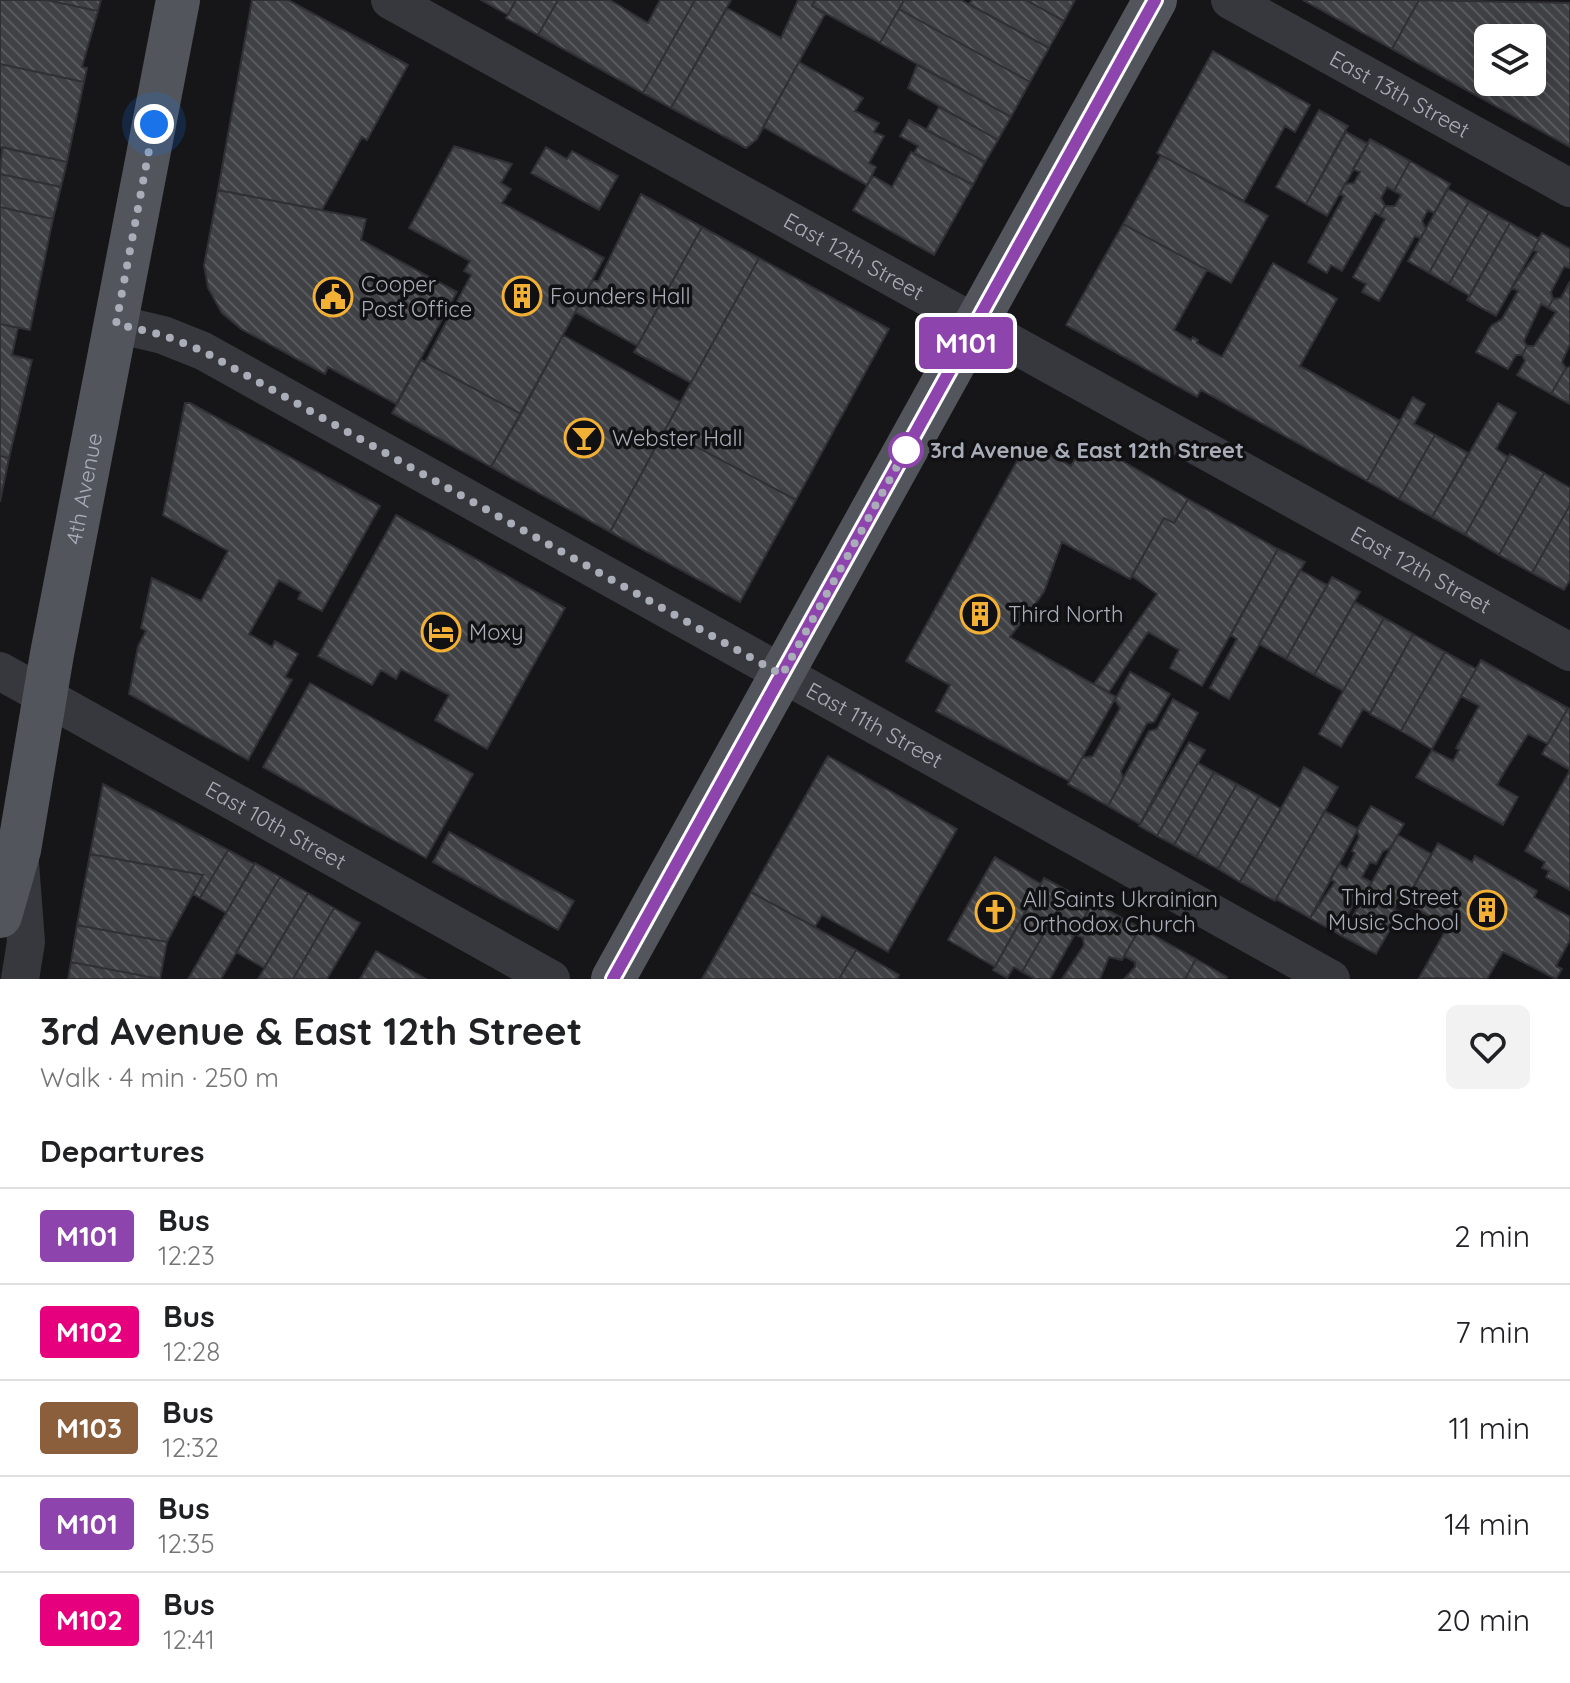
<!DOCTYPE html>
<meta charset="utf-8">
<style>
body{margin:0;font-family:Quicksand,sans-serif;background:#f2f2f2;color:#202124;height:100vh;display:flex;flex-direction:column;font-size:30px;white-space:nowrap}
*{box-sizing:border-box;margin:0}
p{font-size:26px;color:#757577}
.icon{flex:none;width:44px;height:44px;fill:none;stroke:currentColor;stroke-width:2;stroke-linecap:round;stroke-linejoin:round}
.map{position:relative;height:979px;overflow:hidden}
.panel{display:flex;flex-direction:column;background:#fff;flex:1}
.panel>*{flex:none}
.badge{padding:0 16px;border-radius:6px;font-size:28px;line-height:52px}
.fabs{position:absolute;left:1474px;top:24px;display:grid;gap:16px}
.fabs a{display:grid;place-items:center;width:72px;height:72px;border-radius:12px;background:#fff;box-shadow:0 4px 20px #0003;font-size:40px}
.you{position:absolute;width:40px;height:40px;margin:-20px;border:6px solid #fff;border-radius:50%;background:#1a73e8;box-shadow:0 0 0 12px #1a73e833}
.map>.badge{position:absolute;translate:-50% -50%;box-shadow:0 0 0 4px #fff}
h2{padding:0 40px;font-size:30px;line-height:72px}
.round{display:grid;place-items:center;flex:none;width:84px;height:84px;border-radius:12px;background:#f2f2f2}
.head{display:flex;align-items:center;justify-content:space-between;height:136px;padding:0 40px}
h1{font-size:38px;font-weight:700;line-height:60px}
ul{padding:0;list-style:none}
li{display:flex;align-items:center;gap:24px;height:96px;padding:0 40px;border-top:2px solid #e0e0e0}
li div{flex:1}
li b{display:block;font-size:30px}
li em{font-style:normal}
li .badge{min-width:88px;font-weight:700;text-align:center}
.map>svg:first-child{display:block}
.building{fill:url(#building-back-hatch);stroke:#303034;stroke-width:2;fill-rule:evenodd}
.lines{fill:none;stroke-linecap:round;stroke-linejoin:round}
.minor{stroke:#37383d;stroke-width:38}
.primary{stroke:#53555c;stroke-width:44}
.line-casing{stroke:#fff;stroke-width:18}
.line{stroke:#8e44ad;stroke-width:12}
.walk{stroke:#a8adb8;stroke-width:8;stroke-dasharray:0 14.4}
.stop-dot{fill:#fff;stroke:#8e44ad;stroke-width:4}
.labels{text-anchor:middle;stroke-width:7;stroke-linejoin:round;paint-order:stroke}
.street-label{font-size:22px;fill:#a8adb8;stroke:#111113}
.poi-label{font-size:22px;fill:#a8adb8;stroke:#111113;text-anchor:start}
.stop-label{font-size:22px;font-weight:bold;fill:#a8adb8;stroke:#111113;text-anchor:start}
</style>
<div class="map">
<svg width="1570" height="979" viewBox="0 0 1570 979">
<defs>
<pattern id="building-back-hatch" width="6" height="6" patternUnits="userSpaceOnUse" patternTransform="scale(2)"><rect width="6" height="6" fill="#404145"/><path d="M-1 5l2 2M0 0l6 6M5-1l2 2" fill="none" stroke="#595a5e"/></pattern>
</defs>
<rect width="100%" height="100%" fill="#161618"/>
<path class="building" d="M0 0H46L98 11 82 67 87 68 84 82 0 64Z
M46 0H101L98 11Z
M252 0H288L408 65 367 140 362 137 322 210 218 190Z
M481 0H516L508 15Z
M516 0H558L538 35 506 18Z
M558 0H610L648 23 660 0H695L643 93 538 35Z
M695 0H731L671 108 643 93Z
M798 0H815L812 6 825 14 757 139 746 148 671 108 727 8 781 38Z
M815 0H904L880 43 812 6Z
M904 0H961L1049 48 1030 82 899 9Z
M972 0H1026L1064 21 1049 48 969 4Z
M1026 0H1075L1064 21Z
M1303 0H1419L1392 49Z
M1419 0 1570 3V147L1392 49ZM1488 38H1532V82H1488Z
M899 9 1030 82 1011 117 880 43Z
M1213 51 1310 105 1295 132 1285 126 1244 201 1157 153Z
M799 62 863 98 855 111 879 123 874 132 884 136 869 163 876 167 867 185 763 127Z
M0 64 84 82 67 162 0 147Z
M917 65 1011 117 998 140 908 88Z
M939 107 998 140 985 162 926 130Z
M1319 110 1348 126 1306 204 1276 187Z
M909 120 985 162 973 185 914 153 918 146 900 136Z
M1346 132 1368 144 1327 216 1306 204Z
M1370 139 1410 161 1394 191 1387 187 1381 198 1385 206 1380 216 1375 213 1342 271 1331 265 1327 273 1308 262 1344 196 1340 194 1345 184 1354 183 1360 172 1353 169Z
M454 146 512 164 501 183 511 189 502 203 604 258 521 414 425 362 471 275 464 271 470 261 409 228Z
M2 147 67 162 61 187 0 174Z
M546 147 567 159 572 151 618 176 599 210 531 173Z
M911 152 973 185 934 255 853 210 873 176 892 187Z
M1161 155 1268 216 1231 283 1123 224Z
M1410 161 1450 184 1434 213 1428 210 1422 221 1426 229 1420 238 1415 236 1379 301 1362 292 1366 284 1353 277 1385 219 1380 216 1385 206H1395L1401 195 1394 191Z
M0 174 61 187 53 219 0 207Z
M1448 189 1469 201 1429 273 1408 261Z
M218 190 366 219 361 240 457 292 396 404 328 367 325 374 241 329 222 313 208 288 204 265Z
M641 194 702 227 637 346 575 312 593 280 598 282Z
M1469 201 1489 212 1449 284 1429 273Z
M0 207 53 219 30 330 0 324Z
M1489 212 1510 223 1470 296 1449 284Z
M1510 223 1539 239 1496 316 1467 300Z
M1123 224 1207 270 1174 330 1191 340 1193 337 1198 340 1197 343 1222 357 1273 263 1337 299 1300 366 1400 421 1367 481 1201 390 1197 397 1066 325Z
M702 227 759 258 691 383 634 352Z
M1542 233 1570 249V268L1564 267 1551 292 1553 299 1548 308 1541 304 1524 341 1527 346 1522 355H1516L1508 369 1476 352 1491 326 1502 319 1518 291 1512 288 1537 252 1533 250Z
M759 258 889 329 796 500 665 430Z
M1570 281V344L1562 362 1566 368 1551 394 1517 375 1525 361 1522 355 1527 346H1534L1556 312 1548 308 1553 299 1561 298Z
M0 324 18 328 12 355 32 360 9 458 0 456Z
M563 335 680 402 610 532 491 467Z
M421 360 521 414 491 467 392 413Z
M1570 367V404L1551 394 1566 368Z
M1413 397 1425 404 1414 424 1435 435 1399 499 1367 481Z
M185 403H190L380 506 322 611 298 599 301 592 279 580 249 634 272 647 275 641 298 654 285 677 292 680 248 760 129 694 138 646 146 631 141 628 152 578 201 601 228 551 163 515Z
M1498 403 1516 413 1496 449 1508 457 1465 535 1432 517Z
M665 430 796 500 740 602 610 532Z
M1435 435 1468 453 1432 517 1399 499Z
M1086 440 1188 499 1174 523 1164 518 1130 579 1062 542 1044 592 1010 637 1116 697 1069 781 936 711 950 685 906 661 1027 443 1071 466Z
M1510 454 1544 473 1499 555 1465 535Z
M0 456 9 458 0 502Z
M1544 473 1570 488V505L1532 573 1499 555Z
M1188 499 1278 549 1202 686 1170 668 1179 650 1148 632 1109 692 1094 684 1157 594 1132 576 1164 518 1174 523Z
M1570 505V580L1564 590 1532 573Z
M396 515 565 608 487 749 435 720 449 695 401 669 396 679 381 670 372 685 318 656Z
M1278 549 1305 562 1229 699 1210 688 1237 639 1231 635Z
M1300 570 1327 585 1286 659 1259 644Z
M1332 577 1360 592 1314 675 1286 659Z
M1355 602 1384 618 1343 691 1314 675Z
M1384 618 1413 634 1370 713 1363 709 1341 747 1319 734Z
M1413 634 1445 652 1401 731 1370 714Z
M1445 652 1476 669 1432 749 1401 731Z
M1481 660 1568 708 1548 744 1528 734 1505 771 1497 785 1518 797 1503 825 1416 777 1432 750 1453 761 1459 750 1456 748 1479 706 1461 696Z
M1130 672 1170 694 1154 722 1147 723 1121 771 1123 778 1108 806 1068 784 1082 758 1093 756 1120 708 1115 700Z
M310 683 473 774 426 858 263 767Z
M1173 699 1198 713 1140 824 1108 806 1149 731 1157 729Z
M1568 708 1570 709V770L1542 754Z
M1189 742 1205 750 1157 836 1139 826Z
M828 756 957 829 888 952 822 915 815 927 751 892Z
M1198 763 1214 772 1174 845 1157 836Z
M1304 767 1338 787 1275 901 1240 882Z
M1570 770V890L1546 877 1549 871 1542 868 1545 862 1525 851Z
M1214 772 1237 784 1196 857 1174 845Z
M103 784 228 850 200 898 193 894 203 875 90 854Z
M1237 784 1259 796 1218 869 1196 857Z
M1259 796 1281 809 1240 882 1218 869Z
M1371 806 1404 824 1390 848 1383 851 1376 864 1370 862 1362 877 1371 882 1363 897H1357L1346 918 1350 921 1342 936 1310 918 1335 882 1330 879 1339 864 1347 869 1355 853 1352 851 1359 837 1357 830Z
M1325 811 1358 829 1310 918 1276 899Z
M449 832 574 901 558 930 433 862Z
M1398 835 1431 854 1408 897 1402 893 1394 909 1400 912 1376 954 1342 936Z
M1438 843 1472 862 1475 856 1537 891 1534 897 1570 917V940L1556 966 1562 969 1556 979 1503 952 1487 979 1419 978 1448 926 1405 903Z
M228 850 254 864 226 913 200 898Z
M90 854 203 875 167 942 77 925Z
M995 857 1041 884 995 967 948 940Z
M255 863 280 877 221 979H188Z
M280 877 308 893 264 968 236 952Z
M1044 878 1068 891 1022 972 1014 967 1007 978 993 970Z
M1068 891 1091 905 1050 979H1035L1022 972Z
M751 892 856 950 839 979H702Z
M308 893 334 908 293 979H258Z
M1093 902 1140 928 1122 960 1109 957 1100 979H1062L1084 945 1083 938 1075 934Z
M334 908 360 923 327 979H293Z
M77 925 167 942 160 979 71 962Z
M1140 928 1196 959 1185 979H1124L1135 967V962L1124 956Z
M856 950 899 975 897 979H839Z
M376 951 426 979H360Z
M1196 959 1227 977 1225 979H1185Z
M71 962 160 979H68Z"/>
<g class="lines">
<g class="minor">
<path id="s1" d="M390 0 1570 652"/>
<path id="s2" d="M1230 0 1570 188"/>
<path id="s3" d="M116 324 163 335 203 351 1331 979"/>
<path id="s4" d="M0 671 551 979"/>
<path d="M20 863 26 942 20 979"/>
</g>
<g class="primary">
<path id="s5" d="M0 916 19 850 52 654 178 0"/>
<path d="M613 979 1155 0"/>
</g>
</g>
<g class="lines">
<g class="line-casing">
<path id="line" d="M613 979 1155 0"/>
</g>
<use href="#line" class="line"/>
<path class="walk" d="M154 124 116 324 163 335 203 351 782 675 906 450"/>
</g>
<defs>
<g id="building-ring" transform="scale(2)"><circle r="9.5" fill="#111113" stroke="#f2b134" stroke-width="1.5"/><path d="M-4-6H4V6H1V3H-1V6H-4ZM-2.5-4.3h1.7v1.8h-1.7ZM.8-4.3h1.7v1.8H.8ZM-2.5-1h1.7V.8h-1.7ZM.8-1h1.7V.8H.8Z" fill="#f2b134"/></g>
<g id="civic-ring" transform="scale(2)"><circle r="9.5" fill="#111113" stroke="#f2b134" stroke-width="1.5"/><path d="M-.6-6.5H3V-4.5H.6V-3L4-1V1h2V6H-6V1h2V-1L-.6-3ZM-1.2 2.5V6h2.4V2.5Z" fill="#f2b134"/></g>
<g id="bar-ring" transform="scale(2)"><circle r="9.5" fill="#111113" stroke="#f2b134" stroke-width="1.5"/><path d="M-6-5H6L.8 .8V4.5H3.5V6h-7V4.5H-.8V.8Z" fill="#f2b134"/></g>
<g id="hotel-ring" transform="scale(2)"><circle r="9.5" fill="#111113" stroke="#f2b134" stroke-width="1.5"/><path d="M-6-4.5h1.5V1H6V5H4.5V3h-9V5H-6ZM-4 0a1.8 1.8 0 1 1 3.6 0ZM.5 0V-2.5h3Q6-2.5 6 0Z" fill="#f2b134"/></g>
<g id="church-ring" transform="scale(2)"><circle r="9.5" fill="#111113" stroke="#f2b134" stroke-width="1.5"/><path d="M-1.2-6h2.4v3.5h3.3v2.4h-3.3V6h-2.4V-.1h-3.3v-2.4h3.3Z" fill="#f2b134"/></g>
</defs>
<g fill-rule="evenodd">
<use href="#building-ring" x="522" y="296"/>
<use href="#civic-ring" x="333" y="297"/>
<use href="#bar-ring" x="584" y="438"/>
<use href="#building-ring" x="980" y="614"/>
<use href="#hotel-ring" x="441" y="632"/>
<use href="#building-ring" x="1487" y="910"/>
<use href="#church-ring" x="995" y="912"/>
</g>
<circle class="stop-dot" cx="906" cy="450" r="16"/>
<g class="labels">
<g class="street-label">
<text dy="8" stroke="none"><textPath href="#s2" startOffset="194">East 13th Street</textPath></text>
<text dy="8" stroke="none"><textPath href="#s1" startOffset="530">East 12th Street</textPath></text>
<text dy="8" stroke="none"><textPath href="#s5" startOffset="436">4th Avenue</textPath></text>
<text dy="8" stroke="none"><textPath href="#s1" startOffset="1178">East 12th Street</textPath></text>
<text dy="8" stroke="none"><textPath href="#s3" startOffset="860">East 11th Street</textPath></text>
<text dy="8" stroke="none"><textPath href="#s4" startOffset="316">East 10th Street</textPath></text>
</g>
<g class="poi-label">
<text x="361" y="292">Cooper<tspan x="361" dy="25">Post Office</tspan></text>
<text x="550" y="304">Founders Hall</text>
<text x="612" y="446">Webster Hall</text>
<text x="1008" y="622">Third North</text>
<text x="469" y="640">Moxy</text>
<text x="1459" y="905" text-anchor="end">Third Street<tspan x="1459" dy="25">Music School</tspan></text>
<text x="1023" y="907">All Saints Ukrainian<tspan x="1023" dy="25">Orthodox Church</tspan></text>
</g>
<g class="stop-label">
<text x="930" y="458">3rd Avenue &amp; East 12th Street</text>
</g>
</g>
</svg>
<div class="fabs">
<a><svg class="icon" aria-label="layers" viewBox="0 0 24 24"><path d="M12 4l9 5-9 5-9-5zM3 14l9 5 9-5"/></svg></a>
</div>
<div class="you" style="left:154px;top:124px"></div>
<b class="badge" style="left:966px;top:343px;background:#8e44ad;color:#fff">M101</b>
</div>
<section class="panel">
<div class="head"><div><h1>3rd Avenue &amp; East 12th Street</h1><p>Walk · 4 min · 250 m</p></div><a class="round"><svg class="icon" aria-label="heart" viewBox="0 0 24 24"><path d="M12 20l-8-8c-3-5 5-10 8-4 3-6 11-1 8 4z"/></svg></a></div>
<h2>Departures</h2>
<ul>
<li><span class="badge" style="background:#8e44ad;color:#fff">M101</span><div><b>Bus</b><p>12:23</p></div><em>2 min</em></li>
<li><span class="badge" style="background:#e6007e;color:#fff">M102</span><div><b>Bus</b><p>12:28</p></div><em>7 min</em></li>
<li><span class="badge" style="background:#8b5e3c;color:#fff">M103</span><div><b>Bus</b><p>12:32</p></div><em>11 min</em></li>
<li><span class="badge" style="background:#8e44ad;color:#fff">M101</span><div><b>Bus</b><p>12:35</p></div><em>14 min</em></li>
<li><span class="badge" style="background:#e6007e;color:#fff">M102</span><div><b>Bus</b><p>12:41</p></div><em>20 min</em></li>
</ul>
</section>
